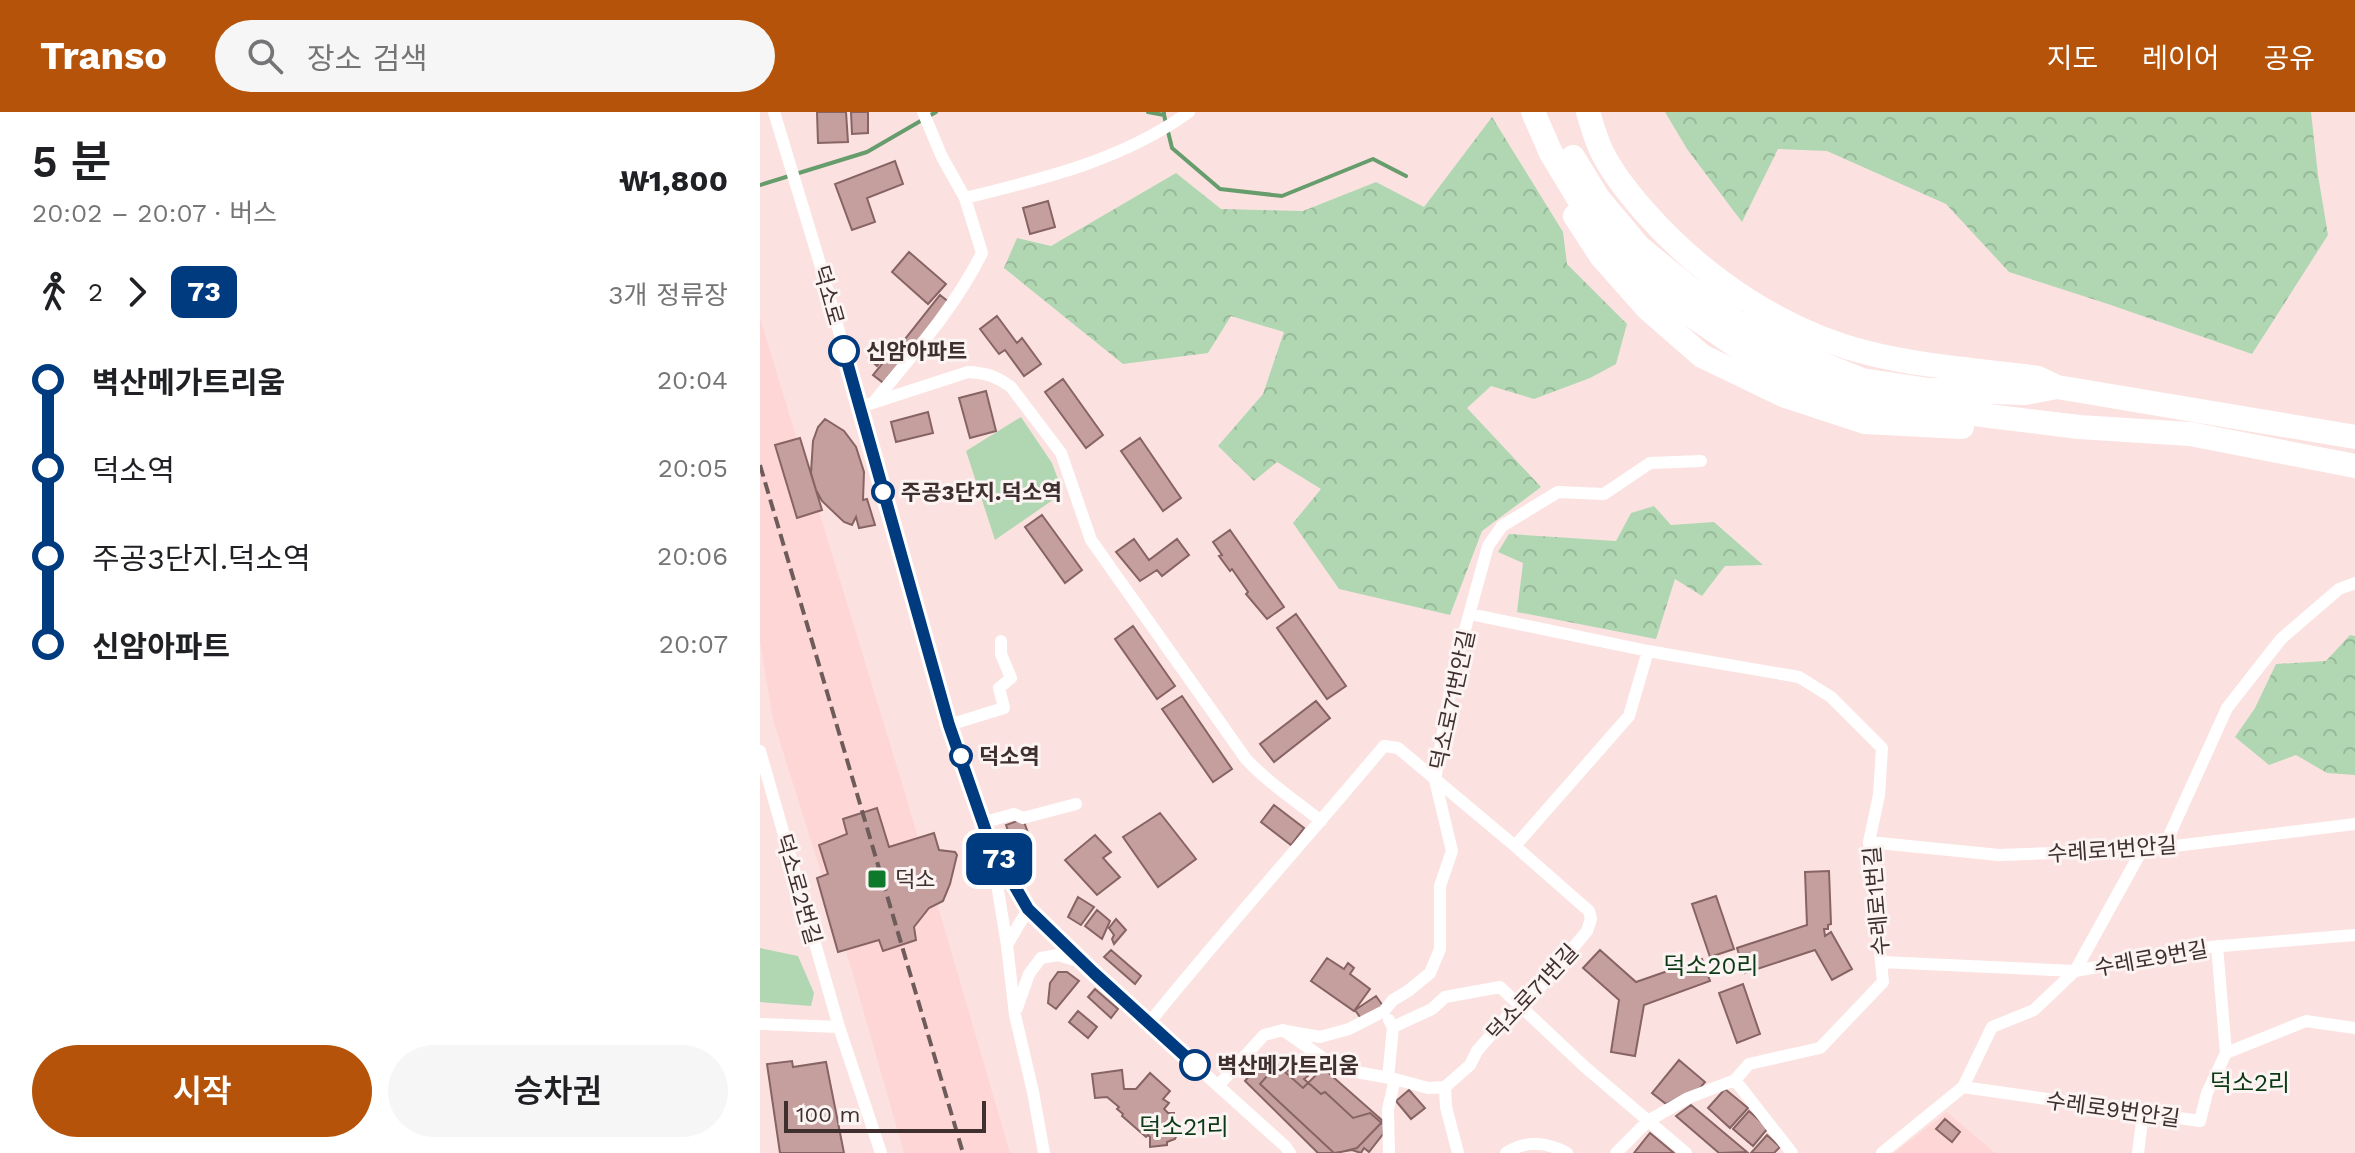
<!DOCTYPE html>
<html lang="ko">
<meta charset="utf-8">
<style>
body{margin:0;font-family:"Work Sans","Noto Sans KR",sans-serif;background:#f6f6f6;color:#202124;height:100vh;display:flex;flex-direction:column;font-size:30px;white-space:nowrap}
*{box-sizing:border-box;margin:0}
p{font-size:26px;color:#757577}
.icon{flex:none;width:44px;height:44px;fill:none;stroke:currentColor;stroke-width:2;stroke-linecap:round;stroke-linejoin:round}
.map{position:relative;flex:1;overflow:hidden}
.side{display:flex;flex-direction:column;background:#fff;width:760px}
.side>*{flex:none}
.badge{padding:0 16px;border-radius:12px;font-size:28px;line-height:52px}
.scale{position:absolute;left:24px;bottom:20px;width:202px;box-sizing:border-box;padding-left:8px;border:4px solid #3f302f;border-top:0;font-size:22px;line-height:28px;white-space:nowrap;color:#3f302f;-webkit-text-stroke:6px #fcf4f3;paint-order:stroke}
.map>.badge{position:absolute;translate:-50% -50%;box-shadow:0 0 0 4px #fff}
.legs{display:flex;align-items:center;gap:12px;height:88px;padding:0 32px;font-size:26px}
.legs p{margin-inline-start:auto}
.head{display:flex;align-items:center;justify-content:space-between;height:136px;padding:0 32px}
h1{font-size:44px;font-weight:600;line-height:60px}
.cta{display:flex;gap:16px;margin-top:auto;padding:16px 32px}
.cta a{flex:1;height:92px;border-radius:48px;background:#b45309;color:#fff;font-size:32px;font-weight:600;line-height:92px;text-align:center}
.cta a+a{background:#f6f6f6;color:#202124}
ul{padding:0 32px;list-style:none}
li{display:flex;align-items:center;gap:28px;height:88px;font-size:30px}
li i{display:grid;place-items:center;width:12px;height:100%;margin:0 10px;background:currentColor}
li i::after{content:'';width:20px;height:20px;margin:-10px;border:6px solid;border-radius:50%;background:#fff}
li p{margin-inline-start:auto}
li:first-child i{background:linear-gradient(#0000 50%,currentColor 0)}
li:last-child i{background:linear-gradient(currentColor 50%,#0000 0)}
header{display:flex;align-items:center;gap:48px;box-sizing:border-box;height:112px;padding:0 40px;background:#b45309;color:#fff}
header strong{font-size:38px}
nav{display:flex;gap:44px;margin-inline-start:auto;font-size:28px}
.search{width:560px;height:72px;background:#f6f6f6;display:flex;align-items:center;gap:20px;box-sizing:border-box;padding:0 28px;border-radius:44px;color:#757577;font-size:30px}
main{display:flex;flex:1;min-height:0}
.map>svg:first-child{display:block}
.built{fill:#fed6d5}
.forest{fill:url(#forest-crowns)}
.green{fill:#b0d7b2}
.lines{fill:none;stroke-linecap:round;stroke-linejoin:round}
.stream{stroke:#679c6c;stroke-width:4}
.building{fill:#c59f9e;stroke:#876463;stroke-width:2}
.minor{stroke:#fff;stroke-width:12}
.motorway{stroke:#fff;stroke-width:24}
.rail{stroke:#6e5c5b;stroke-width:4;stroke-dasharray:12 6;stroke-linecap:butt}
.line-1-casing{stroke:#fff;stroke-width:18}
.line-1{stroke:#003b80;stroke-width:12}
.stop-1-dot{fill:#fff;stroke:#003b80;stroke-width:4}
.poi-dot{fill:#0e782b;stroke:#fcf4f3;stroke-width:3}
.labels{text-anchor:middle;stroke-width:6;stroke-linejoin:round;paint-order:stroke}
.street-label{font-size:22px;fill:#3f302f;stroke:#fcf4f3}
.stop-label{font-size:22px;font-weight:bold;fill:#3f302f;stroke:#fcf4f3;text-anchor:start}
.poi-label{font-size:22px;fill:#3f302f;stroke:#fcf4f3;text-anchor:start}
.neighbourhood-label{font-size:24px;fill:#0a3914;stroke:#fcf4f3}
</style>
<header>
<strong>Transo</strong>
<div class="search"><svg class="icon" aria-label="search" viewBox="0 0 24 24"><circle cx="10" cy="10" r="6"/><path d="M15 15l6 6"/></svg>장소 검색</div>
<nav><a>지도</a><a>레이어</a><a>공유</a></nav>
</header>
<main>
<section class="side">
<div class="head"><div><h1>5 분</h1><p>20:02 – 20:07 · 버스</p></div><b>₩1,800</b></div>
<div class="legs"><svg class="icon" aria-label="walk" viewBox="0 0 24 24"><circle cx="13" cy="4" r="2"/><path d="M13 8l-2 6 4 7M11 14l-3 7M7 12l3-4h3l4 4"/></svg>2<svg class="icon" aria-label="forward" viewBox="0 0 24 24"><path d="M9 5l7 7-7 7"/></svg><b class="badge" style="background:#003b80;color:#fff">73</b><p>3개 정류장</p></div>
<ul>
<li><i style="color:#003b80"></i><b>벽산메가트리움</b><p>20:04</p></li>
<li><i style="color:#003b80"></i><span>덕소역</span><p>20:05</p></li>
<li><i style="color:#003b80"></i><span>주공3단지.덕소역</span><p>20:06</p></li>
<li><i style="color:#003b80"></i><b>신암아파트</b><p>20:07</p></li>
</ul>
<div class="cta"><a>시작</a><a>승차권</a></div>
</section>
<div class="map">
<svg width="1595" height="1041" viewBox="0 0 1595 1041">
<defs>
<pattern id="forest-crowns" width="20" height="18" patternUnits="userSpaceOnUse" patternTransform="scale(2)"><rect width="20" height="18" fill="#b0d7b2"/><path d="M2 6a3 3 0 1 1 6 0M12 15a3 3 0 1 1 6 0" fill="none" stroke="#98b999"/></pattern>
</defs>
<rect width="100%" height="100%" fill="#fbe2e1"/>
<path class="built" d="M0 206 144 678 250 1041H144L92 859 13 608 0 530Z
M1187 1000 1235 1041H1134Z"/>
<path class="forest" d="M905 0H1551L1558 63 1568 123 1492 242 1348 192 1249 160 1186 92 1067 39 1018 37 982 110 927 37Z
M732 5 803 120 807 152 867 212 856 252 830 266 774 287 731 274 707 296 781 375 722 419 690 503 579 477 533 411 561 377 517 350 494 369 458 334 503 282 524 220 471 204 448 241 363 252 244 156 257 126 291 134 416 61 461 97 543 99 616 70 664 95Z
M894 394 911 413 954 410 1003 453 965 454 942 484 915 467 896 527 757 500 763 451 738 440 749 422 856 429 871 401Z
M1590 523 1595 524V663L1567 661 1536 643 1509 653 1475 625 1495 596 1516 552 1566 549Z"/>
<path class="green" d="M261 305 292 351 303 381 235 428 206 339Z
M0 836 38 844 54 881 51 894 0 890Z"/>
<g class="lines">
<path class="stream" d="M388 0 404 3V0
M404 3 412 36 460 77 522 84 613 47 646 64
M0 73 107 40 176 0"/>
</g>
<path class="building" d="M57 0H86L88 30 58 31Z
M91 0H108V21L92 22Z
M135 49 143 72 107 86 115 110 92 118 75 72Z
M288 89 295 115 270 122 263 96Z
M149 140 186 172 168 192 132 160Z
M180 183 190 191 151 239 142 231Z
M237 204 257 231 262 226 281 252 264 264 245 238 239 242 220 217Z
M119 232 128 240 117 254 108 246Z
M138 232 150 242 126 273 113 263Z
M303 267 343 323 326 336 285 280Z
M226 279 236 319 210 326 199 286Z
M168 300 173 321 136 330 131 310Z
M65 307 84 319 96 335 104 360 103 388 107 387 115 413 99 416 96 405 92 413 84 410 62 389 56 378 51 361 53 329 58 315Z
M40 326 62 398 37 406 15 333Z
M380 326 421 386 403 399 361 339Z
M282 403 322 458 305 471 265 415Z
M470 418 524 495 507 507 486 482 488 480 472 457 470 459 459 444 462 443 453 430Z
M374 427 389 448 417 427 429 443 402 464 397 458 380 469 356 440Z
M536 502 586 574 567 587 517 516Z
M373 514 415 574 397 587 355 527Z
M422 584 472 657 453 670 402 597Z
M556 589 570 606 514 650 500 632Z
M514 693 544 716 531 733 501 710Z
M117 696 129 735 174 721 179 738 195 740 197 743 190 772 183 789 169 796 154 815 156 828 123 839 119 828 78 840 57 766 68 762 59 733 87 722 83 707Z
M400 701 436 747 398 775 363 725Z
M263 707 272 732 255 738 246 713Z
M335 723 351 740 343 746 360 765 337 783 305 748Z
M1069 759 1071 812 1068 813V817H1064L1065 824 1071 820 1092 857 1072 868 1055 838 985 861 977 836 1047 813 1045 760Z
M956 784 974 837 950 845 932 792Z
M318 785 334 795 321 813 308 805Z
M337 798 350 809 342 827 325 814Z
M356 807 366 818 354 832 352 827 354 823 349 816Z
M351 838 381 864 375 872 344 845Z
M840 838 876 870 942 847 950 869 884 893 875 944 851 940 859 888 823 856Z
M567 846 584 857 588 851 594 856 590 862 610 877 594 899 551 869Z
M298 860H307L319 869 296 897 288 891 290 871Z
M983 872 1000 922 977 931 959 881Z
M335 877 358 897 351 906 328 885Z
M616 884 623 894 602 908 595 898Z
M318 899 337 915 328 926 309 910Z
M506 943 543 976 563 956 623 1009 597 1036 577 1041H558L485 969Z
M919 948 945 970 940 976 906 992 892 981Z
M32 949 33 955 66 950 84 1041H20L7 952Z
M517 953 528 959 535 953 548 964 544 967 561 982 565 980 593 1006 610 1001 624 1013 623 1022 609 1040 604 1036 601 1041 592 1038 574 1041 500 972Z
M362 958 364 977H376L390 961 410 979 403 987 409 991 404 997 408 1001H414V1016L418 1020 415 1027 407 1030V1033L390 1035V1025L388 1023 386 1025 362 1004 363 1002 357 997 359 995 347 985 335 986 332 962Z
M965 977 988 996 970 1016 948 996Z
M649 978 665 996 651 1007 636 989Z
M931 993 987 1040 959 1041 916 1004Z
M989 999 1008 1016 993 1034 973 1017Z
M1185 1007 1200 1020 1192 1030 1176 1017Z
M890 1021 914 1041H874Z
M1007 1023 1020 1035 1014 1041H991Z"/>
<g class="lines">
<path class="minor" d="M14 0 61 155 189 613 230 731 268 797 366 891 525 1034 530 1041
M205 86C283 67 363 48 429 0
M114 290C153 242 194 197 222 141L205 86 182 45 163 0
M100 295 208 260C226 261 236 264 251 275L301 341 331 428 486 647C507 670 536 689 561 709
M710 502 888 539 1039 565 1071 585 1122 636 1119 683 1109 730 1123 870 1060 936 989 952 975 968 928 986 888 1009 856 1041
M189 613 244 596 239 576 251 566 241 542V529
M0 639 79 915
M225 710 254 702 263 706 316 692
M1109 730 1239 743 1382 738 1595 712
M755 734 869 604 888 539
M1404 735 1467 596 1521 527 1579 477 1595 471
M232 742 247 833
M268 797 247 833 255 903 273 980 284 1041
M1457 834 1466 941
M1122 850 1315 859 1382 738
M257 896 269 862 281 846 298 843 321 850
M389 911C465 817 546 727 624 634L638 636 755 734 829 799 831 807 827 819 762 897 750 901 717 939 710 953 685 975 668 976 635 967 591 959 570 951 523 918 504 923 458 974
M0 912 79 915 121 1041
M633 915 672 897 685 885 740 875 825 955 926 1041
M526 919 560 925 589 917 624 899 633 888 648 879 670 861 680 837V774L692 739 675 668 693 561 728 434 742 414 798 380 844 382 890 351 941 349
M628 966 633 915 629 908
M975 968 1032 1041
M685 975 686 995 698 1041
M1203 975 1440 1009 1447 981 1466 941 1546 909 1595 916
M629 1041 628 997 635 967
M746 1041C765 1028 787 1030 807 1041
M1122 1041 1203 975 1232 915 1274 898 1315 859 1450 835 1595 823
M1378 1041 1383 1002"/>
<path class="motorway" d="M773 0 791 41 820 89 870 151 927 200 975 233 1030 265 1071 281 1115 290 1319 315 1430 322 1595 354
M828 0C832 13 836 28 842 40 853 62 869 82 885 100 942 165 1023 220 1108 241 1163 255 1222 258 1278 266L1297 275 1595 325
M813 45 838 86 879 135 928 175 977 210 1044 245 1102 268 1169 278 1265 281 1297 275
M815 104 841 144 888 197 942 244 1023 283 1105 310 1202 315"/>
<path class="rail" d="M0 353 203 1041"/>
</g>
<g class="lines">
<g class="line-1-casing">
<path id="line-1" d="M84 239 189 613 230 731 268 797 334 861 435 953"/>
</g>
<use href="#line-1" class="line-1"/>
</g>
<g class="stop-1-dot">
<circle cx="84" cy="239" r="14"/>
<circle cx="123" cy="380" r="10"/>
<circle cx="201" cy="644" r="10"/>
<circle cx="435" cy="953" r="14"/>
</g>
<rect class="poi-dot" x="107" y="757" width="20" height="20" rx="4"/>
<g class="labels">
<g class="street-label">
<text transform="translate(69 183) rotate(74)" y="8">덕소로</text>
<text transform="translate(692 588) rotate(-78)" y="8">덕소로71번안길</text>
<text transform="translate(1352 737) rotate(-4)" y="8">수레로1번안길</text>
<text transform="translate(39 777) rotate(74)" y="8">덕소로2번길</text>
<text transform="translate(1116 789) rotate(-95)" y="8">수레로1번길</text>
<text transform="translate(1391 846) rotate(-10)" y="8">수레로9번길</text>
<text transform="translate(772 880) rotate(-47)" y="8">덕소로71번길</text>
<text transform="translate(1353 997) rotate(8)" y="8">수레로9번안길</text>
</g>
<g class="stop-label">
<text x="106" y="247">신암아파트</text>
<text x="141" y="388">주공3단지.덕소역</text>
<text x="219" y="652">덕소역</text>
<text x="457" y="961">벽산메가트리움</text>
</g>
<g class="poi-label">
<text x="135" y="775">덕소</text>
</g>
<g class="neighbourhood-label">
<text x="951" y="862">덕소20리</text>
<text x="1490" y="979">덕소2리</text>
<text x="424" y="1023">덕소21리</text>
</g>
</g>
</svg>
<div class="scale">100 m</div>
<b class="badge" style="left:239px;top:747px;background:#003b80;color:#fff">73</b>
</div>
</main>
